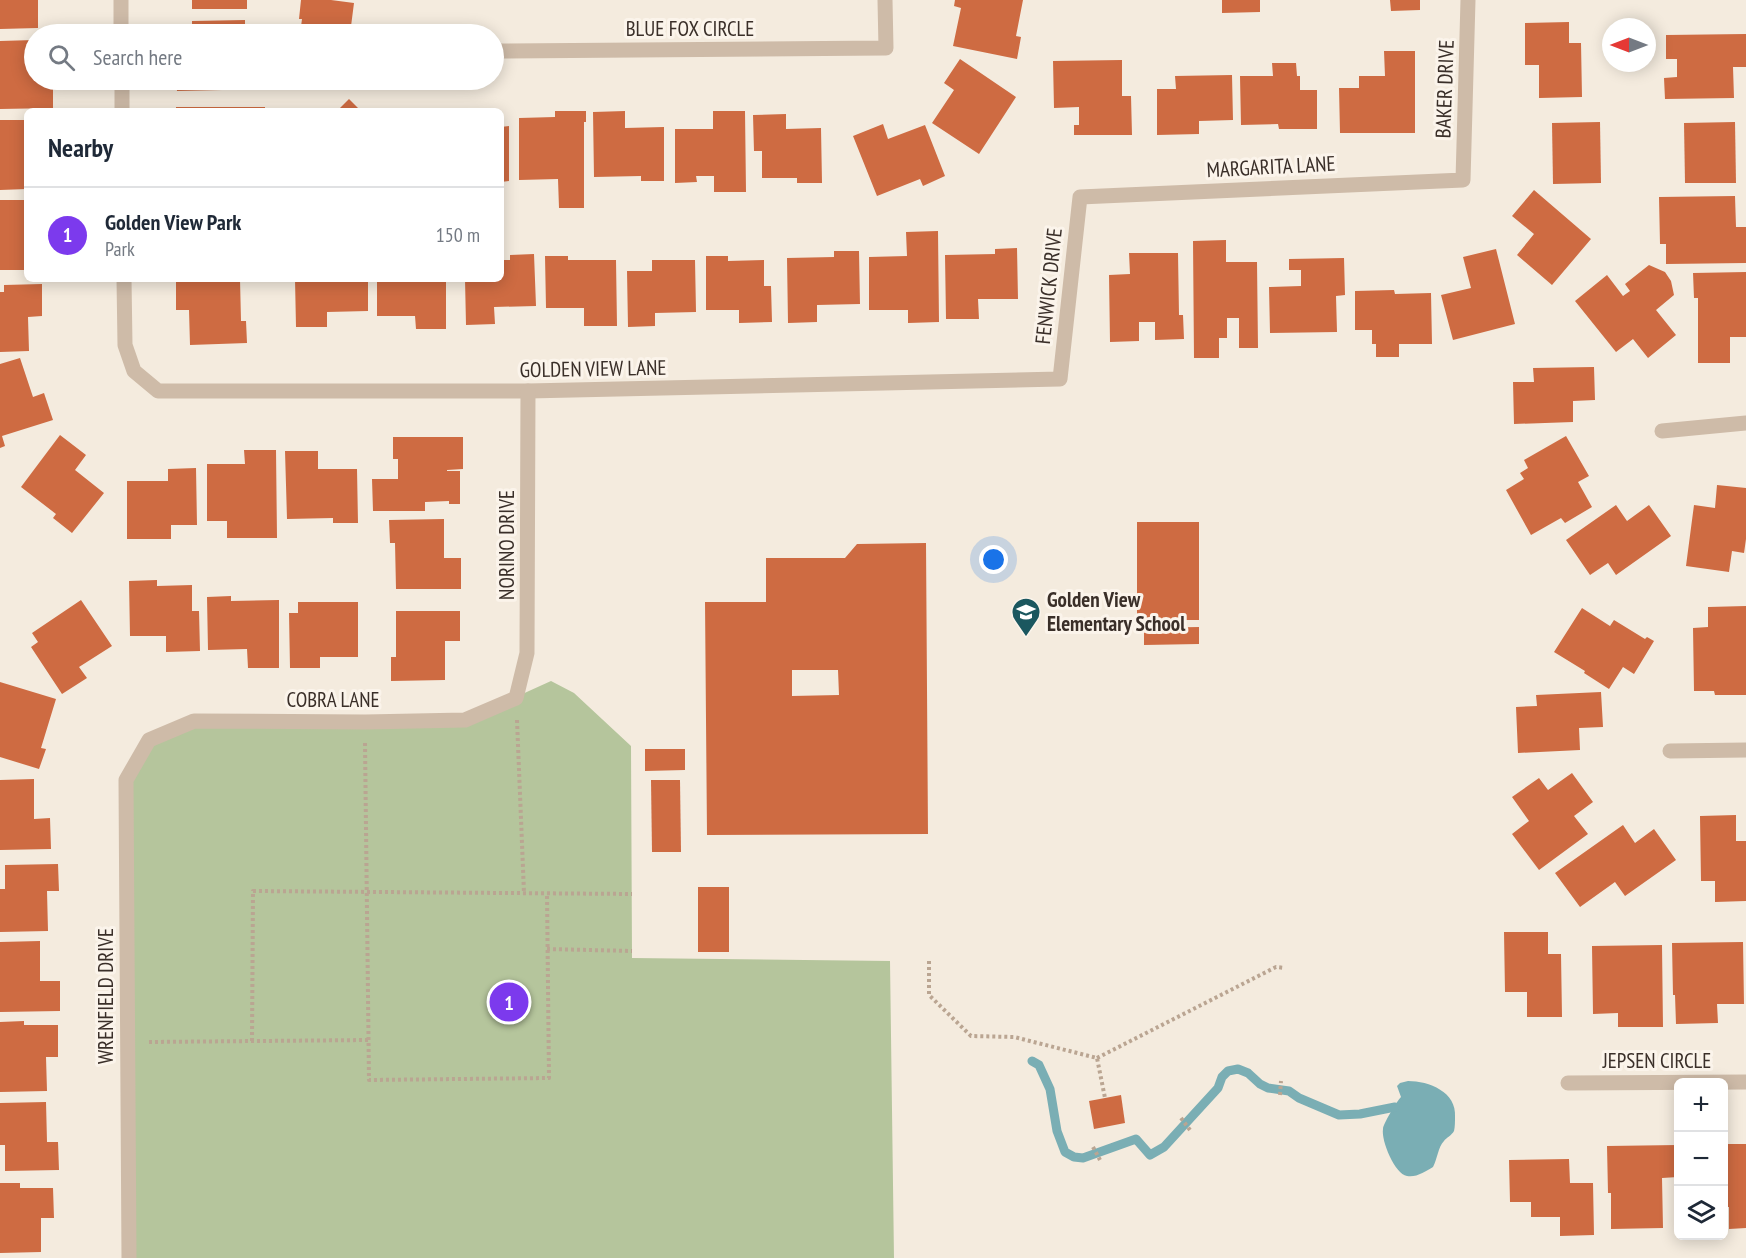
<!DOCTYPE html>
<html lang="en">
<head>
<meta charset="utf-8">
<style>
  body { margin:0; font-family:"PT Sans Narrow",sans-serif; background:#f6f6f7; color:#1f2937 }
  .controls { position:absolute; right:18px; bottom:18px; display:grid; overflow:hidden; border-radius:9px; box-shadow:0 3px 15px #0003 }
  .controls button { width:54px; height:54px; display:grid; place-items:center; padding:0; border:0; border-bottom:2px solid #e0e1e3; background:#fff; color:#1f2937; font:30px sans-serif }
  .compass { position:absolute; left:1602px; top:18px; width:54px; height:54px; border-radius:50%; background:#fff; box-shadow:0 3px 15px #0003; rotate:270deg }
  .you { position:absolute; left:994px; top:560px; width:21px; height:21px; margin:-15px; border:4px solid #fff; border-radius:50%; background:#1a73e8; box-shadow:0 0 0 9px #1a73e833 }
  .badge { display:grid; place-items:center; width:39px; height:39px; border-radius:50%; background:#7c3aed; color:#fff; font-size:20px; font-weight:700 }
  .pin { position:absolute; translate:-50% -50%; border:3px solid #fff; box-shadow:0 2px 6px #0006 }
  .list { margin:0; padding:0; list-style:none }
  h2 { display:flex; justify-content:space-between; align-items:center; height:78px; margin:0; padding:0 24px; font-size:26px }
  h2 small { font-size:20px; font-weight:400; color:#747a83 }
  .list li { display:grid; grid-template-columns:39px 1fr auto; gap:18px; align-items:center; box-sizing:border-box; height:96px; padding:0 24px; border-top:2px solid #e0e1e3 }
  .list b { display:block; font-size:22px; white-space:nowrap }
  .list p { margin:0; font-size:20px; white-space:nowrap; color:#747a83 }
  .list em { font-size:20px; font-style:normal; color:#747a83 }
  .icon { flex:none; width:33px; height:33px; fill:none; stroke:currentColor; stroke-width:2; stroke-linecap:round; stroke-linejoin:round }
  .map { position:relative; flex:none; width:1746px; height:1258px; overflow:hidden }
  .search { position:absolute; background:#fff; box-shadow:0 3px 15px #0003; left:24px; top:24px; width:480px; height:66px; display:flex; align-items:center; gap:15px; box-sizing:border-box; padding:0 21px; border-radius:33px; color:#747a83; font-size:22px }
  .panel { position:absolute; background:#fff; box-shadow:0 3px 15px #0003; left:24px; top:108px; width:480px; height:174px; border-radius:9px }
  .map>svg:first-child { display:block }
</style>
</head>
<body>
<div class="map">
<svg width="1746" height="1258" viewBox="0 0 1746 1258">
  <rect width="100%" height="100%" fill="#f4ebde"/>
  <!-- green -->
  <path fill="#b5c59c" d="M 551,681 L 574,693 L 631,746 L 632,958 L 890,961 L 894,1258 L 126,1258 L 126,780 L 149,740 L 194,721 L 465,720 Z"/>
  <!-- water -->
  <path fill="#7aaeb4" d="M 1408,1081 C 1429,1081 1457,1092 1455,1117 C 1455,1121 1455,1127 1454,1131 C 1452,1135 1446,1138 1444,1141 C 1438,1147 1437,1160 1433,1167 C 1426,1171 1416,1178 1407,1176 C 1395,1174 1381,1141 1383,1129 C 1383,1124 1397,1101 1401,1097 L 1397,1086 L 1400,1083 Z"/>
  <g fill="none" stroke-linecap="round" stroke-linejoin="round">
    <!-- stream -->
    <path stroke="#7aaeb4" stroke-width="9" d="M 1032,1061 L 1039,1065 L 1050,1089 L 1057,1131 L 1065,1152 L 1074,1157 L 1083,1158 L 1136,1139 L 1150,1155 L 1164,1147 L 1218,1088 L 1222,1077 L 1228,1071 L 1238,1069 L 1248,1073 L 1260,1084 L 1268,1088 L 1289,1091 L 1299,1098 L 1339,1115 L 1360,1114 L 1395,1107"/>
  </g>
  <!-- building -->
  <g fill="#ce6b42" fill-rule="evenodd">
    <path d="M 0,0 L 38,0 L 38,28 L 0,29 Z"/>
    <rect x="192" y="0" width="55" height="9"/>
    <path d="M 301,0 L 331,0 L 354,3 L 350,34 L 300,34 L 302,19 L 299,19 Z"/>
    <path d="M 955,0 L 1023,0 L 1016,36 L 1021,37 L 1017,59 L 953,46 L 961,8 L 954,6 Z"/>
    <path d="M 1222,0 L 1260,0 L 1260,12 L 1222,13 Z"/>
    <path d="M 1390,0 L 1420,0 L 1420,10 L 1391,11 Z"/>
    <path d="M 245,20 L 245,34 L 192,34 L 192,21 Z"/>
    <path d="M 1569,22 L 1569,43 L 1581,43 L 1582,97 L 1539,98 L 1539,65 L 1525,65 L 1525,23 Z"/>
    <path d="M 1746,34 L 1746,67 L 1733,67 L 1734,98 L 1665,99 L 1664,78 L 1677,77 L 1677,59 L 1666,59 L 1666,35 Z"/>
    <path d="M 34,40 L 34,80 L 53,80 L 53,108 L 0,109 L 0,41 Z"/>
    <path d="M 1384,51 L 1415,51 L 1415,133 L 1340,133 L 1339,88 L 1359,88 L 1359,76 L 1385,76 Z"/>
    <path d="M 960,59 L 1016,97 L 979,154 L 932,123 L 954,90 L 944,83 Z"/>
    <path d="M 1122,60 L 1122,96 L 1131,96 L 1132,135 L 1074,135 L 1074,125 L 1079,125 L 1079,107 L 1054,108 L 1053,61 Z"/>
    <path d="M 1272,63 L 1296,63 L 1297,76 L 1300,76 L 1300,90 L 1317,90 L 1317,129 L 1279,129 L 1278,124 L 1241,125 L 1240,76 L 1273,76 Z"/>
    <path d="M 1232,75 L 1233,120 L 1199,121 L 1199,134 L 1157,135 L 1157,89 L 1176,89 L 1175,76 Z"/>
    <path d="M 176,80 L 266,80 L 266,89 L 177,91 Z"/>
    <path d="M 349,99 L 361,111 L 337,111 Z"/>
    <rect x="176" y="107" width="89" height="4"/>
    <path d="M 555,111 L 586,111 L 586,122 L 584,122 L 584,208 L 559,208 L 558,179 L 519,180 L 519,118 L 555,117 Z"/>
    <path d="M 625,111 L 625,128 L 664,127 L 664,181 L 641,181 L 641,176 L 594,177 L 593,112 Z"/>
    <path d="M 713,111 L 745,111 L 746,192 L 714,192 L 714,176 L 696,176 L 697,182 L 675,183 L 675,129 L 713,129 Z"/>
    <path d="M 786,114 L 786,129 L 821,128 L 822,183 L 797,183 L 797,178 L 762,178 L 762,151 L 754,151 L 753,115 Z"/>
    <path d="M 0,120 L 27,120 L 27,189 L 0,190 Z"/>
    <path d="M 1600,122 L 1601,183 L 1553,184 L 1552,123 Z"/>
    <path d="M 1735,122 L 1736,183 L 1685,183 L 1684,123 Z"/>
    <path d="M 883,124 L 888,139 L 925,125 L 945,176 L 923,186 L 920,179 L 877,196 L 853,136 Z"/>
    <path d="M 509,126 L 509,181 L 501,182 L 501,127 Z"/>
    <path d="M 1534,190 L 1591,239 L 1552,285 L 1517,255 L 1534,234 L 1512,216 Z"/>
    <path d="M 1735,196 L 1736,227 L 1746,227 L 1746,263 L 1666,264 L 1666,244 L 1660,244 L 1659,197 Z"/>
    <rect x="0" y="200" width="27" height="70"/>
    <path d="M 938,231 L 939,322 L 908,323 L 908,310 L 869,310 L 869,257 L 907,256 L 906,232 Z"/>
    <path d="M 1226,240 L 1226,262 L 1257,262 L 1258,348 L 1239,348 L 1239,318 L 1227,318 L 1227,338 L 1219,338 L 1219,358 L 1194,358 L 1193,241 Z"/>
    <path d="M 1017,248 L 1018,299 L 978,299 L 979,319 L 946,319 L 945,255 L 995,254 L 995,249 Z"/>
    <path d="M 1496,249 L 1515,324 L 1453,340 L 1441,295 L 1471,288 L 1463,257 Z"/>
    <path d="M 834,251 L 859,251 L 860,304 L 817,305 L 817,322 L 788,323 L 787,258 L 834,257 Z"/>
    <path d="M 1129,253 L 1178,253 L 1179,315 L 1183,315 L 1184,339 L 1155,340 L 1155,322 L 1139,322 L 1139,341 L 1110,342 L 1109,275 L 1130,274 Z"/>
    <path d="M 534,254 L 536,306 L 494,307 L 495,324 L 466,325 L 465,279 L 501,279 L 501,260 L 510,260 L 510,255 Z"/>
    <path d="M 545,256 L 568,256 L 568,260 L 616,260 L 617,326 L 584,326 L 584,308 L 546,308 Z"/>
    <path d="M 706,256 L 728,256 L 728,261 L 764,260 L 764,286 L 771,286 L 772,322 L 739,323 L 739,310 L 706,310 Z"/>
    <path d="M 1344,258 L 1345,295 L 1336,296 L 1337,332 L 1270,333 L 1269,287 L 1301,286 L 1301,270 L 1289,270 L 1289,259 Z"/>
    <path d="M 652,260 L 695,260 L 696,312 L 655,313 L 655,326 L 628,327 L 627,271 L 652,271 Z"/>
    <path d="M 1649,265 L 1665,272 L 1671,281 L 1674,295 L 1656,310 L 1676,335 L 1648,358 L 1633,339 L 1616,352 L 1575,301 L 1607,275 L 1623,296 L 1630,291 L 1625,284 Z"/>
    <path d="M 1746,272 L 1746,337 L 1730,337 L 1730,363 L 1698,363 L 1698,298 L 1694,298 L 1693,273 Z"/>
    <path d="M 209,279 L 240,279 L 241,321 L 246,321 L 247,343 L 190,345 L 189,310 L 176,310 L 176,281 L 209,280 Z"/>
    <path d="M 295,279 L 368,279 L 368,311 L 327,312 L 327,327 L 296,327 Z"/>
    <path d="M 377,279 L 446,279 L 446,329 L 416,329 L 415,316 L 377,316 Z"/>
    <path d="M 42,284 L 42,316 L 28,317 L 29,351 L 0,352 L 0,292 L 4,292 L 4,285 Z"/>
    <path d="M 1394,290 L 1395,294 L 1431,293 L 1432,344 L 1399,344 L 1399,357 L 1376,357 L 1376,344 L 1372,344 L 1372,330 L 1355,330 L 1355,291 Z"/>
    <path d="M 20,358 L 33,397 L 44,393 L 53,420 L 2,436 L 5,446 L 0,448 L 0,364 Z"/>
    <path d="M 1594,367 L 1595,400 L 1573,401 L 1573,422 L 1514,424 L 1513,382 L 1534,382 L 1533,368 Z"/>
    <path d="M 60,435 L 86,455 L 75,470 L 104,493 L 72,533 L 53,518 L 56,514 L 21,487 Z"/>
    <path d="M 1566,436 L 1589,476 L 1578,482 L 1592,507 L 1565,523 L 1561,518 L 1531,535 L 1506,490 L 1524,479 L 1520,473 L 1528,468 L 1524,460 Z"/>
    <path d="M 393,437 L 463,437 L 463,469 L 447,470 L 447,471 L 460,471 L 460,504 L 449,504 L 449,501 L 425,502 L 425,511 L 373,511 L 372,479 L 398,479 L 398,459 L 393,459 Z"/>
    <path d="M 244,450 L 276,450 L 277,538 L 227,538 L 227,521 L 207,521 L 207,464 L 245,464 Z"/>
    <path d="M 285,451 L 318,451 L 318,469 L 357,469 L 358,523 L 333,523 L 333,518 L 287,519 Z"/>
    <path d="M 196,468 L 197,525 L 171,525 L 171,539 L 127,539 L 127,481 L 168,481 L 168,469 Z"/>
    <path d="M 1717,485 L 1746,488 L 1746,539 L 1744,553 L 1732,551 L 1729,572 L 1686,566 L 1694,505 L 1715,508 Z"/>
    <path d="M 1616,505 L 1627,521 L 1649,505 L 1671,536 L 1616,575 L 1608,563 L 1590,575 L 1566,540 Z"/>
    <path d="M 444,519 L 444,558 L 461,558 L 461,589 L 396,589 L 395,543 L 390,543 L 389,520 Z"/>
    <rect x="1137" y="522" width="62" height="98"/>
    <path d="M 926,543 L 928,834 L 707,835 L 705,602 L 766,602 L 766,558 L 845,558 L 857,544 ZM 792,670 L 838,670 L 839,695 L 792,696 Z"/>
    <path d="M 157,580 L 157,586 L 192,585 L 192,611 L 199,611 L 200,651 L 166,652 L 166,636 L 130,636 L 129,581 Z"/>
    <path d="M 231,596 L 231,601 L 279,600 L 279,668 L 248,668 L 247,649 L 208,650 L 207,597 Z"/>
    <path d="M 81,600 L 112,646 L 79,667 L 87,678 L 62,694 L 31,647 L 38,642 L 32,633 Z"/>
    <path d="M 298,602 L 358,602 L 358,657 L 320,657 L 320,668 L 290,668 L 289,613 L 298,613 Z"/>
    <path d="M 1746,606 L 1746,695 L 1715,695 L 1714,691 L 1694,691 L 1693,628 L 1708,627 L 1708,607 Z"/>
    <path d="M 1582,608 L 1610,626 L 1614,620 L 1645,639 L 1647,637 L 1654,641 L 1634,674 L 1623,667 L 1609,689 L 1584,673 L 1585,671 L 1554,652 Z"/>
    <path d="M 396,611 L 460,611 L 460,641 L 445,641 L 445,680 L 391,681 L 391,657 L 396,657 Z"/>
    <path d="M 1199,627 L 1199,644 L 1144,645 L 1144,628 Z"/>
    <path d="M 0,682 L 56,699 L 41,748 L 46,749 L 39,769 L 0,757 Z"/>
    <path d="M 1601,692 L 1603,727 L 1579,728 L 1580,750 L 1518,753 L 1516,707 L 1537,706 L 1536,695 Z"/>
    <path d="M 645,749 L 685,749 L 685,770 L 645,771 Z"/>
    <path d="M 1572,773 L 1593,802 L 1574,816 L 1588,834 L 1539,870 L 1512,834 L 1529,821 L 1512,797 L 1539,778 L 1548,790 Z"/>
    <path d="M 34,779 L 34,819 L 50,818 L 51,849 L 0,850 L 0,780 Z"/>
    <path d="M 651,780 L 680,780 L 681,852 L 652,852 Z"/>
    <path d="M 1736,815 L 1736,841 L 1746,841 L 1746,901 L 1715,902 L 1715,881 L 1701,881 L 1700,816 Z"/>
    <path d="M 1623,825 L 1635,843 L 1654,829 L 1676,860 L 1625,896 L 1615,882 L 1580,907 L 1555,873 Z"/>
    <path d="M 58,864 L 59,891 L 47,891 L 48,931 L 0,932 L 0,889 L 5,889 L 5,865 Z"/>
    <rect x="698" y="887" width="31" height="65"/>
    <path d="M 1504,932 L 1548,932 L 1548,954 L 1561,954 L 1562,1017 L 1527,1017 L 1527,992 L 1505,992 Z"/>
    <path d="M 40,941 L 40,981 L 60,981 L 60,1011 L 0,1012 L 0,942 Z"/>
    <path d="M 1743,942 L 1744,1004 L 1717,1004 L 1718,1023 L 1676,1024 L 1675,995 L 1673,995 L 1672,943 Z"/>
    <path d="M 1662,945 L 1663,1027 L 1618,1027 L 1618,1013 L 1593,1014 L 1592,946 Z"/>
    <path d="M 24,1021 L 24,1025 L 58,1025 L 58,1057 L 46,1057 L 47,1091 L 0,1092 L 0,1022 Z"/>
    <path d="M 1121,1095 L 1125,1123 L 1094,1129 L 1089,1101 Z"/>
    <path d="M 46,1102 L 47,1142 L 58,1142 L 59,1170 L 5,1171 L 5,1145 L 0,1145 L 0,1103 Z"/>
    <path d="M 1724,1144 L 1746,1144 L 1746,1228 L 1729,1229 L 1729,1207 L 1724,1207 Z"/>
    <path d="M 1678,1145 L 1678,1177 L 1662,1178 L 1663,1228 L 1611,1229 L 1611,1193 L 1608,1193 L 1607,1146 Z"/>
    <path d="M 1569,1159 L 1570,1183 L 1593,1183 L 1594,1235 L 1560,1236 L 1560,1217 L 1531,1217 L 1531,1202 L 1510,1202 L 1509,1160 Z"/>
    <path d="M 0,1183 L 20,1183 L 20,1188 L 53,1188 L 54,1218 L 41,1218 L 41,1252 L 0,1253 Z"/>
  </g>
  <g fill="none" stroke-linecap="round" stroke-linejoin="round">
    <!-- path -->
    <g stroke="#baa592" stroke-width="4" stroke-dasharray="3 3" stroke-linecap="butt">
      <path d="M 517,720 L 524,893"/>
      <path d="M 365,743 L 369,1080 L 549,1078 L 547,893"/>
      <path d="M 547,949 L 632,951"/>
      <path d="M 929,961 L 929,995 L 971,1036 L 1014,1037 L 1097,1058 L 1105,1098"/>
      <path d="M 252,1041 L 253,891 L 632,894"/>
      <path d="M 149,1042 L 368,1040"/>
      <path d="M 1097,1058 L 1276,967 L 1285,968"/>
      <path d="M 1280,1095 L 1281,1081"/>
      <path d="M 1181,1118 L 1190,1130"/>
      <path d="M 1093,1147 L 1100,1160"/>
    </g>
    <!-- minor -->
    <g stroke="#cebba8" stroke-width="15">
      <path d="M 121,0 L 121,34"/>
      <path d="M 494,51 L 886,48 L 885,0"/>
      <path d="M 122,80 L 122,111"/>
      <path d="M 124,279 L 125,345 L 134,371 L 158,391 L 528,391 L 1060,379 L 1080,197 L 1463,180 L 1468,0"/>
      <path d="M 1662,431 L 1746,423"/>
      <path d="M 1670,751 L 1746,750"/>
      <path d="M 1568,1083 L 1746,1082"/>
      <path d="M 129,1258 L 126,780 L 149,740 L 194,721 L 365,722 L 465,720 L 516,698 L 527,653 L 528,391"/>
    </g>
  </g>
  <!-- icons -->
  <defs>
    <g id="school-pin" transform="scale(1.5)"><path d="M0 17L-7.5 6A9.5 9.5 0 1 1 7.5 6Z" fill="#1b575f" stroke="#fbf4eb"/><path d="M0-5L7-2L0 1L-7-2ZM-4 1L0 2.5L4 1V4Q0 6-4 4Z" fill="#fff"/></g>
  </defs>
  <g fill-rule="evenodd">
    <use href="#school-pin" x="1026" y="612"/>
  </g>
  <g text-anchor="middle" stroke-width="6" stroke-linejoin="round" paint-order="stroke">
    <!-- street labels -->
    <g font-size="21" fill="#3a2f29" stroke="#fbf4eb">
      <text x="690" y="36">BLUE FOX CIRCLE</text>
      <text transform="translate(1445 89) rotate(-88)" y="7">BAKER DRIVE</text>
      <text transform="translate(1271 167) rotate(-3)" y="7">MARGARITA LANE</text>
      <text transform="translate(1049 286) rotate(-84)" y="7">FENWICK DRIVE</text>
      <text transform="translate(593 369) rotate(-1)" y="7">GOLDEN VIEW LANE</text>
      <text transform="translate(507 545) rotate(-90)" y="7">NORINO DRIVE</text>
      <text x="333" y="707">COBRA LANE</text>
      <text transform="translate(106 996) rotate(-90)" y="7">WRENFIELD DRIVE</text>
      <text x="1657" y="1068">JEPSEN CIRCLE</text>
    </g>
    <!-- poi labels -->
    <g font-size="21" font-weight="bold" fill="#3a2f29" stroke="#fbf4eb" text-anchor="start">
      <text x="1047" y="607">Golden View<tspan x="1047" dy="24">Elementary School</tspan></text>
    </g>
  </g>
</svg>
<div class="controls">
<button>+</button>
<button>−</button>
<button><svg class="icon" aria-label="layers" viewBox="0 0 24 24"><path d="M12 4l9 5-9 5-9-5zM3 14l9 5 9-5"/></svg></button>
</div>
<svg class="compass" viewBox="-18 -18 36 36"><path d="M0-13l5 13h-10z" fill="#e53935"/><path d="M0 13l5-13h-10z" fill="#747a83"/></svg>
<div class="you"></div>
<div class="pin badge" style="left:509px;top:1002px">1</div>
<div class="search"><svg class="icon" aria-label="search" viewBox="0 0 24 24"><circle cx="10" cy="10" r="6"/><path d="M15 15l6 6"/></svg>Search here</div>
<section class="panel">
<h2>Nearby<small></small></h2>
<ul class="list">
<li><span class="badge">1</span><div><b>Golden View Park</b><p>Park</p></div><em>150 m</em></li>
</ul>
</section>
</div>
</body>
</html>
